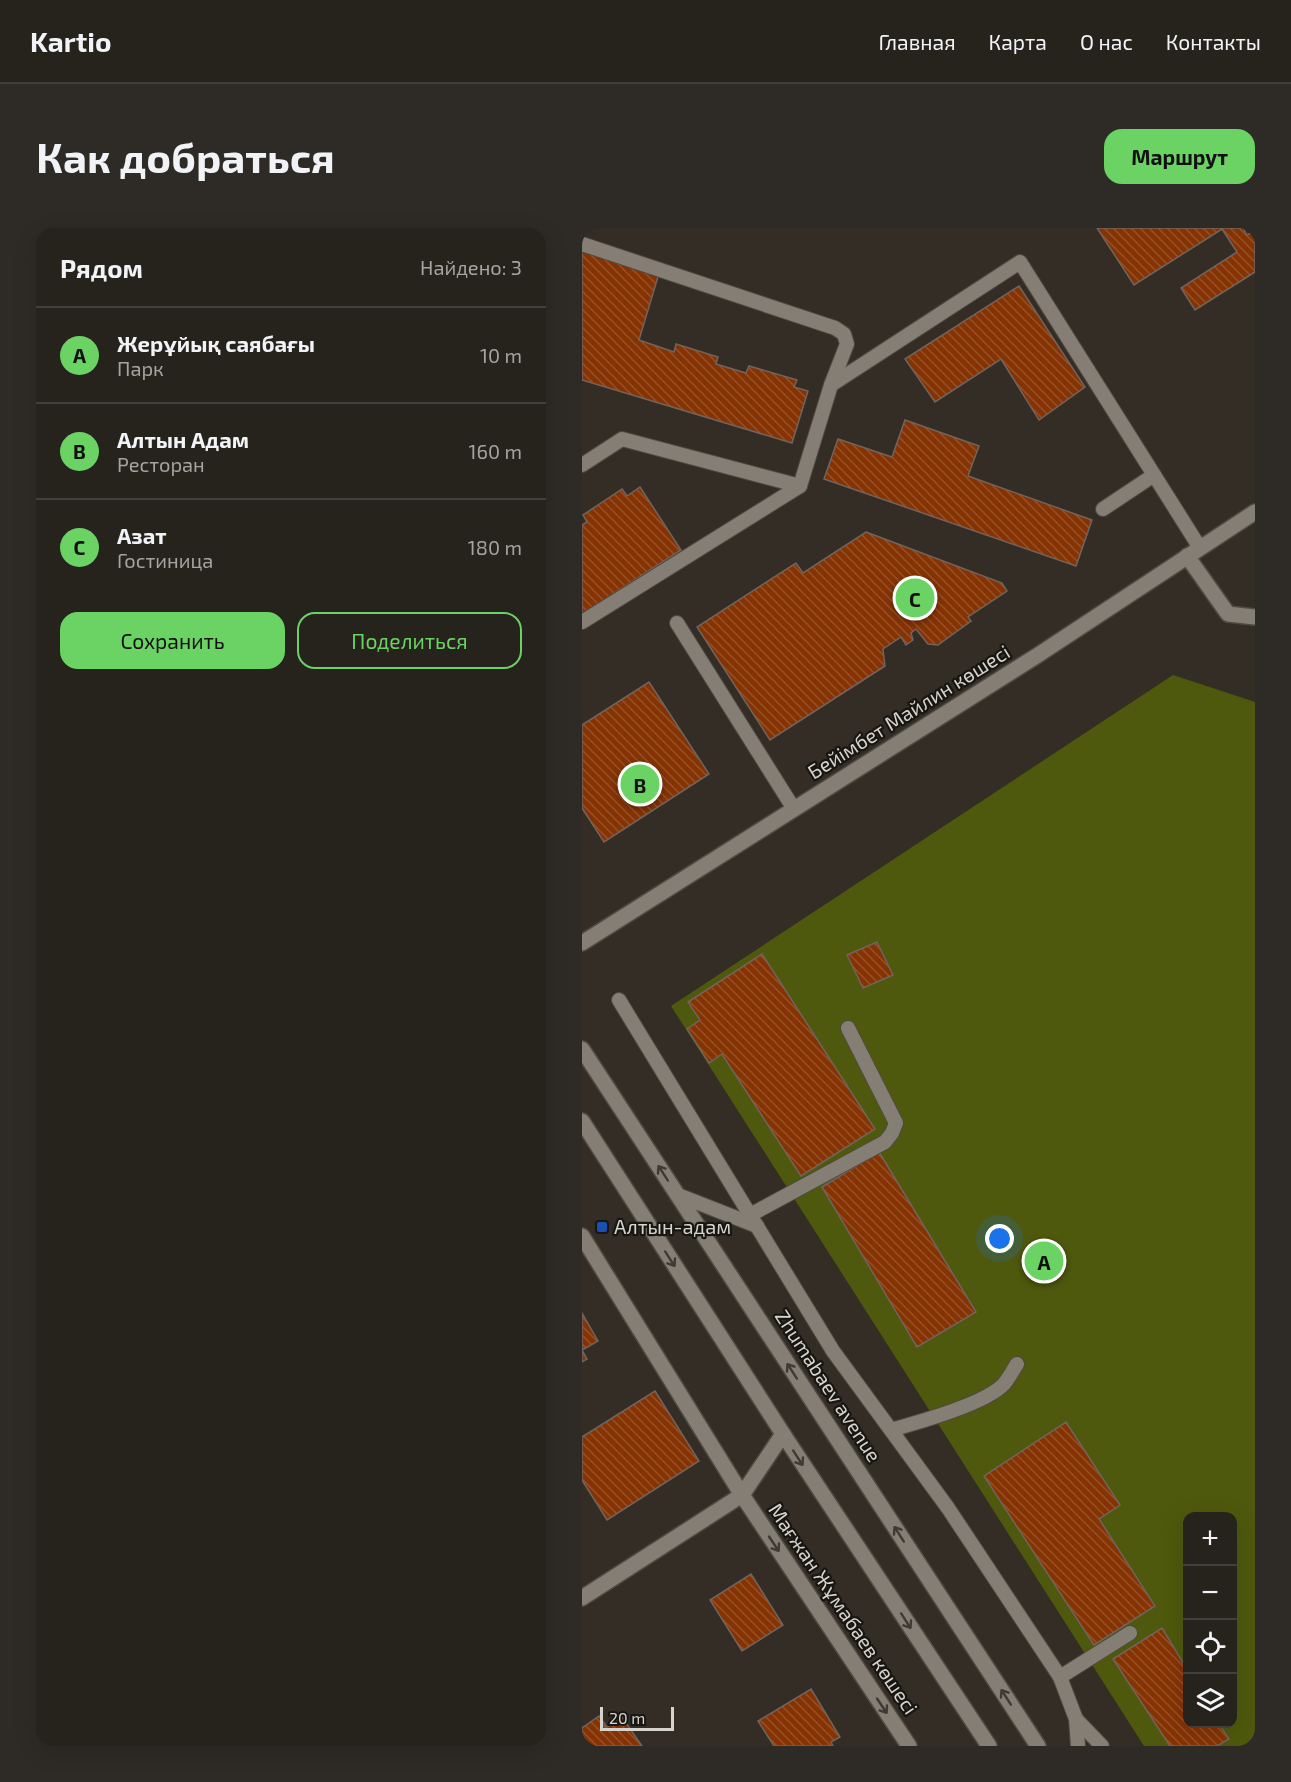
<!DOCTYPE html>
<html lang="ru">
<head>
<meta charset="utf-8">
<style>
  body { margin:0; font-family:"Exo 2",sans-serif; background:#2e2a25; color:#f1f3f6 }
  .controls { position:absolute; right:18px; bottom:18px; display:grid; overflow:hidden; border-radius:12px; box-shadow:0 6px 24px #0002 }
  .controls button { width:54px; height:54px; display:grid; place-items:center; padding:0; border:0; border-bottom:2px solid #423f3b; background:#26221c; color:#f1f3f6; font:30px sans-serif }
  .scale { position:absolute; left:18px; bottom:15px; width:74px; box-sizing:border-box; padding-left:6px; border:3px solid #d7d3cd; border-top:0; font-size:16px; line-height:21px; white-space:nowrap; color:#d7d3cd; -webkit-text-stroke:4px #181612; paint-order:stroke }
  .you { position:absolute; left:418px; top:1011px; width:21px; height:21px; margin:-15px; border:4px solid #fff; border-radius:50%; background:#1a73e8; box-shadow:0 0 0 9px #1a73e833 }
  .badge { display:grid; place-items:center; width:39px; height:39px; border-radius:50%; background:#6ad364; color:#111; font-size:20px; font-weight:700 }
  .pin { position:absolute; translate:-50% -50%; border:3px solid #fff; box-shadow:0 2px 6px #0006 }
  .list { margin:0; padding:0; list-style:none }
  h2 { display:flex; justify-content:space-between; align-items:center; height:78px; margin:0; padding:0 24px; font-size:26px }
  h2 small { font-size:20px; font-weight:400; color:#a4a4a3 }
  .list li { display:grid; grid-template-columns:39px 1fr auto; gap:18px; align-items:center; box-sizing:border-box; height:96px; padding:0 24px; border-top:2px solid #423f3b }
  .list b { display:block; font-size:22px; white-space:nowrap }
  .list p { margin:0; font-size:20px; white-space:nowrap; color:#a4a4a3 }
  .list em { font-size:20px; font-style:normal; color:#a4a4a3 }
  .actions { display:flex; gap:12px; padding:18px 24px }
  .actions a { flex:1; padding:14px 0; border:2px solid #6ad364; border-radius:18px; text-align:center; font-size:21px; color:#6ad364 }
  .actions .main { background:#6ad364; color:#111 }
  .icon { flex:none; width:33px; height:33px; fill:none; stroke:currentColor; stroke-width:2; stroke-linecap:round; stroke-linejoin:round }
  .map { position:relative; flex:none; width:673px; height:1518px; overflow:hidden; border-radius:18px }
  header { display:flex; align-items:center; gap:36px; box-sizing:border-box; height:84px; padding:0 30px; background:#26221c; border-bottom:2px solid #423f3b }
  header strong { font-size:28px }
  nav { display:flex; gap:33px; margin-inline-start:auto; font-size:21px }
  .intro { display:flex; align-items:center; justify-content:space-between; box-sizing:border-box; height:144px; padding:0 36px }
  h1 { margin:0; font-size:42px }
  .button { padding:15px 27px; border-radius:18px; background:#6ad364; color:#111; font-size:21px; font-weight:700 }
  main { display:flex; gap:36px; padding:0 36px }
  aside { flex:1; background:#26221c; border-radius:18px; box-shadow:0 6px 24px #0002 }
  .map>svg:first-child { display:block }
</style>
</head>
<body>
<header>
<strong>Kartio</strong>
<nav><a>Главная</a><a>Карта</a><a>О нас</a><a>Контакты</a></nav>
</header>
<div class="intro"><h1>Как добраться</h1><a class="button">Маршрут</a></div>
<main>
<aside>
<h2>Рядом<small>Найдено: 3</small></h2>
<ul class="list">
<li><span class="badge">A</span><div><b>Жерұйық саябағы</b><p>Парк</p></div><em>10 m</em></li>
<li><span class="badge">B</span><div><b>Алтын Адам</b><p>Ресторан</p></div><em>160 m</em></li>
<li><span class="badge">C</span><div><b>Азат</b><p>Гостиница</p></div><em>180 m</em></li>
</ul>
<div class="actions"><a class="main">Сохранить</a><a>Поделиться</a></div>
</aside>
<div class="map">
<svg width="673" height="1518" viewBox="0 0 673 1518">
  <defs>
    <pattern id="building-back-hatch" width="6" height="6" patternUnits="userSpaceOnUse" patternTransform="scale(1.5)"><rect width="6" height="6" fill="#863304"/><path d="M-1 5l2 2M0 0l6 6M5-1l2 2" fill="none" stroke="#965027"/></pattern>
  </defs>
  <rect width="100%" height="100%" fill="#332d25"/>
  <!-- park -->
  <path fill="#4e590d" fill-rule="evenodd" d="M 591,447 L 673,474 L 673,1518 L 562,1518 L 89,778 ZM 606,1288 L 650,1288 L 650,1496 L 606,1496 Z"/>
  <!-- building -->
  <g fill="url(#building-back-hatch)" stroke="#706460" stroke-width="1.5">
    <path d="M 515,0 L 661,0 L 665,7 L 673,3 L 673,44 L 613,82 L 599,60 L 655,24 L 640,1 L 552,57 Z"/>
    <path d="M 0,17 L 78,42 L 57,112 L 92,124 L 94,116 L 136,129 L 134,136 L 164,145 L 167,138 L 215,152 L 212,159 L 226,163 L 210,215 L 0,152 Z"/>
    <path d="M 437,58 L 503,159 L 457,192 L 419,131 L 353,174 L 323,131 Z"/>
    <path d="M 323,192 L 397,218 L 386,248 L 510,292 L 494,338 L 242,251 L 256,211 L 310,229 Z"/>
    <path d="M 58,259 L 99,322 L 0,386 L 0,297 L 5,294 L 1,287 L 40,261 L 45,268 Z"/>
    <path d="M 284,304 L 420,355 L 425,363 L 386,389 L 389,393 L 356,417 L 346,416 L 334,401 L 329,405 L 331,412 L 324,417 L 319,409 L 301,421 L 303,438 L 188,512 L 115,399 L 214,335 L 221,345 Z"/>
    <path d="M 67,454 L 127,546 L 22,614 L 0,580 L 0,497 Z"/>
    <path d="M 295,714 L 311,747 L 281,760 L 265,727 Z"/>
    <path d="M 180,726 L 293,901 L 219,948 L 140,826 L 127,835 L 105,801 L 118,792 L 106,774 Z"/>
    <path d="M 297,924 L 394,1084 L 335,1119 L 240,959 Z"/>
    <path d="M 0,1085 L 16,1113 L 0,1122 L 5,1131 L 0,1134 Z"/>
    <path d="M 73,1163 L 117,1233 L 25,1292 L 0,1252 L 0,1209 Z"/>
    <path d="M 484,1194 L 538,1277 L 517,1291 L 573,1378 L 512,1417 L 402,1248 Z"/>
    <path d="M 169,1346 L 201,1397 L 160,1423 L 128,1372 Z"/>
    <path d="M 580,1400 L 606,1443 L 606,1496 L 637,1496 L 647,1511 L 635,1518 L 588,1518 L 531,1431 Z"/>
    <path d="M 229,1461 L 258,1509 L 249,1514 L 251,1518 L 192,1518 L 176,1493 Z"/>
    <path d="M 17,1488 L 25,1499 L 40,1489 L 60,1518 L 0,1518 L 4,1513 L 0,1506 L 0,1500 Z"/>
  </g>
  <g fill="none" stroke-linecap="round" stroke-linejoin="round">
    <!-- service casing -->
    <g stroke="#504a43" stroke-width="16">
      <g id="service">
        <path d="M 0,16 L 253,100 L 262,106 L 265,116 L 249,157 L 218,258"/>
        <path d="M 249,157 L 438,34 L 618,320"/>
        <path d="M 0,237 L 40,211 L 218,258 L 0,394"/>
        <path d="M 521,281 L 572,247"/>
        <path d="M 95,395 L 212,581"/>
        <path d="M 37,772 L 251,1123 L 366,1280 L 478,1449 L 548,1405"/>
        <path d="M 96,967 L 175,998"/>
        <path d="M 168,987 L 303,914 L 310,905 L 314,895 L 266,800"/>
        <path d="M 309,1202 C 337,1194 403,1176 422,1156 C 427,1150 431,1142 435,1136"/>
        <path d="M 478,1449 L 494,1491 L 496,1518"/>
        <path d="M 494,1491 L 520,1518"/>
      </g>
    </g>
    <!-- minor casing -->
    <g stroke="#504a43" stroke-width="18">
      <g id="minor">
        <path d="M 605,328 L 646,386 L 673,389"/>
        <path d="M 0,1008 L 160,1267 L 327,1518"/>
        <path d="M 0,1370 L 160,1267 L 201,1206"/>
      </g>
    </g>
    <!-- tertiary casing -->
    <g stroke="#504a43" stroke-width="18">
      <path id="tertiary" d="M 0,715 L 456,427 L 673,284"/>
    </g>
    <!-- secondary casing -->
    <g stroke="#504a43" stroke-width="18">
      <g id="secondary">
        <path d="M 0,821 L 456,1518"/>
        <path d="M 0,893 L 201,1206 L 407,1518"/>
      </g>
    </g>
    <!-- service -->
    <use href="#service" stroke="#857e74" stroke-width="14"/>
    <!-- minor -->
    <use href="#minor" stroke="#857e74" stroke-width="15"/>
    <!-- tertiary -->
    <use href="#tertiary" stroke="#857e74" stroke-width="15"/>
    <!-- secondary -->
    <use href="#secondary" stroke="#857e74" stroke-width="15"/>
  </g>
  <!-- one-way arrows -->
  <defs><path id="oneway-shaft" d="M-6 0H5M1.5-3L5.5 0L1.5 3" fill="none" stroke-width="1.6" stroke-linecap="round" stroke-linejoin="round" transform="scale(1.5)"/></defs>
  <g stroke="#3e3a34">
    <use href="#oneway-shaft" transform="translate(81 945) rotate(-123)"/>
    <use href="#oneway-shaft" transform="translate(88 1031) rotate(57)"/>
    <use href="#oneway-shaft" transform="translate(210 1143) rotate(-123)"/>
    <use href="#oneway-shaft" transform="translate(216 1230) rotate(57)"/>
    <use href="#oneway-shaft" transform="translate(317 1306) rotate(-123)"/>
    <use href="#oneway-shaft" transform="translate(192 1316) rotate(56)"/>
    <use href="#oneway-shaft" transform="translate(324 1393) rotate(57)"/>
    <use href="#oneway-shaft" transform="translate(424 1469) rotate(-123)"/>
    <use href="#oneway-shaft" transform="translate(300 1478) rotate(56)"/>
  </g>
  <!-- markers -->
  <rect fill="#1a4fb4" stroke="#181612" stroke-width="2" x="14" y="993" width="12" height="12" rx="3"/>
  <g text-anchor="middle" stroke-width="4.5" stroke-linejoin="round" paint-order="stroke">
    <!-- street labels -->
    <g font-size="20" fill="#d7d3cd" stroke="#181612">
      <text transform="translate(327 484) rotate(-32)" y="7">Бейімбет Майлин көшесі</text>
      <text transform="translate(246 1158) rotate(57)" y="7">Zhumabaev avenue</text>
      <text transform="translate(261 1381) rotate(56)" y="7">Мағжан Жұмабаев көшесі</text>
    </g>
    <!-- poi labels -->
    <g font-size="20" fill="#d7d3cd" stroke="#181612" text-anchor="start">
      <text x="32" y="1006">Алтын-адам</text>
    </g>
  </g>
</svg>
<div class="controls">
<button>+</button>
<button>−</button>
<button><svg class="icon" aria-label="locate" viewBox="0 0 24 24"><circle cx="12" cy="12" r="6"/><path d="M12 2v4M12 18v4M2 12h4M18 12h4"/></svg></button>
<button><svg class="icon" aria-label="layers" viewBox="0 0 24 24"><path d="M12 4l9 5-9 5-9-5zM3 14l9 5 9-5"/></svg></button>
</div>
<div class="scale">20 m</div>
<div class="you"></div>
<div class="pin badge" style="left:462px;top:1033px">A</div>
<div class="pin badge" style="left:58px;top:556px">B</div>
<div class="pin badge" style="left:333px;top:370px">C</div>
</div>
</main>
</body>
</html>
